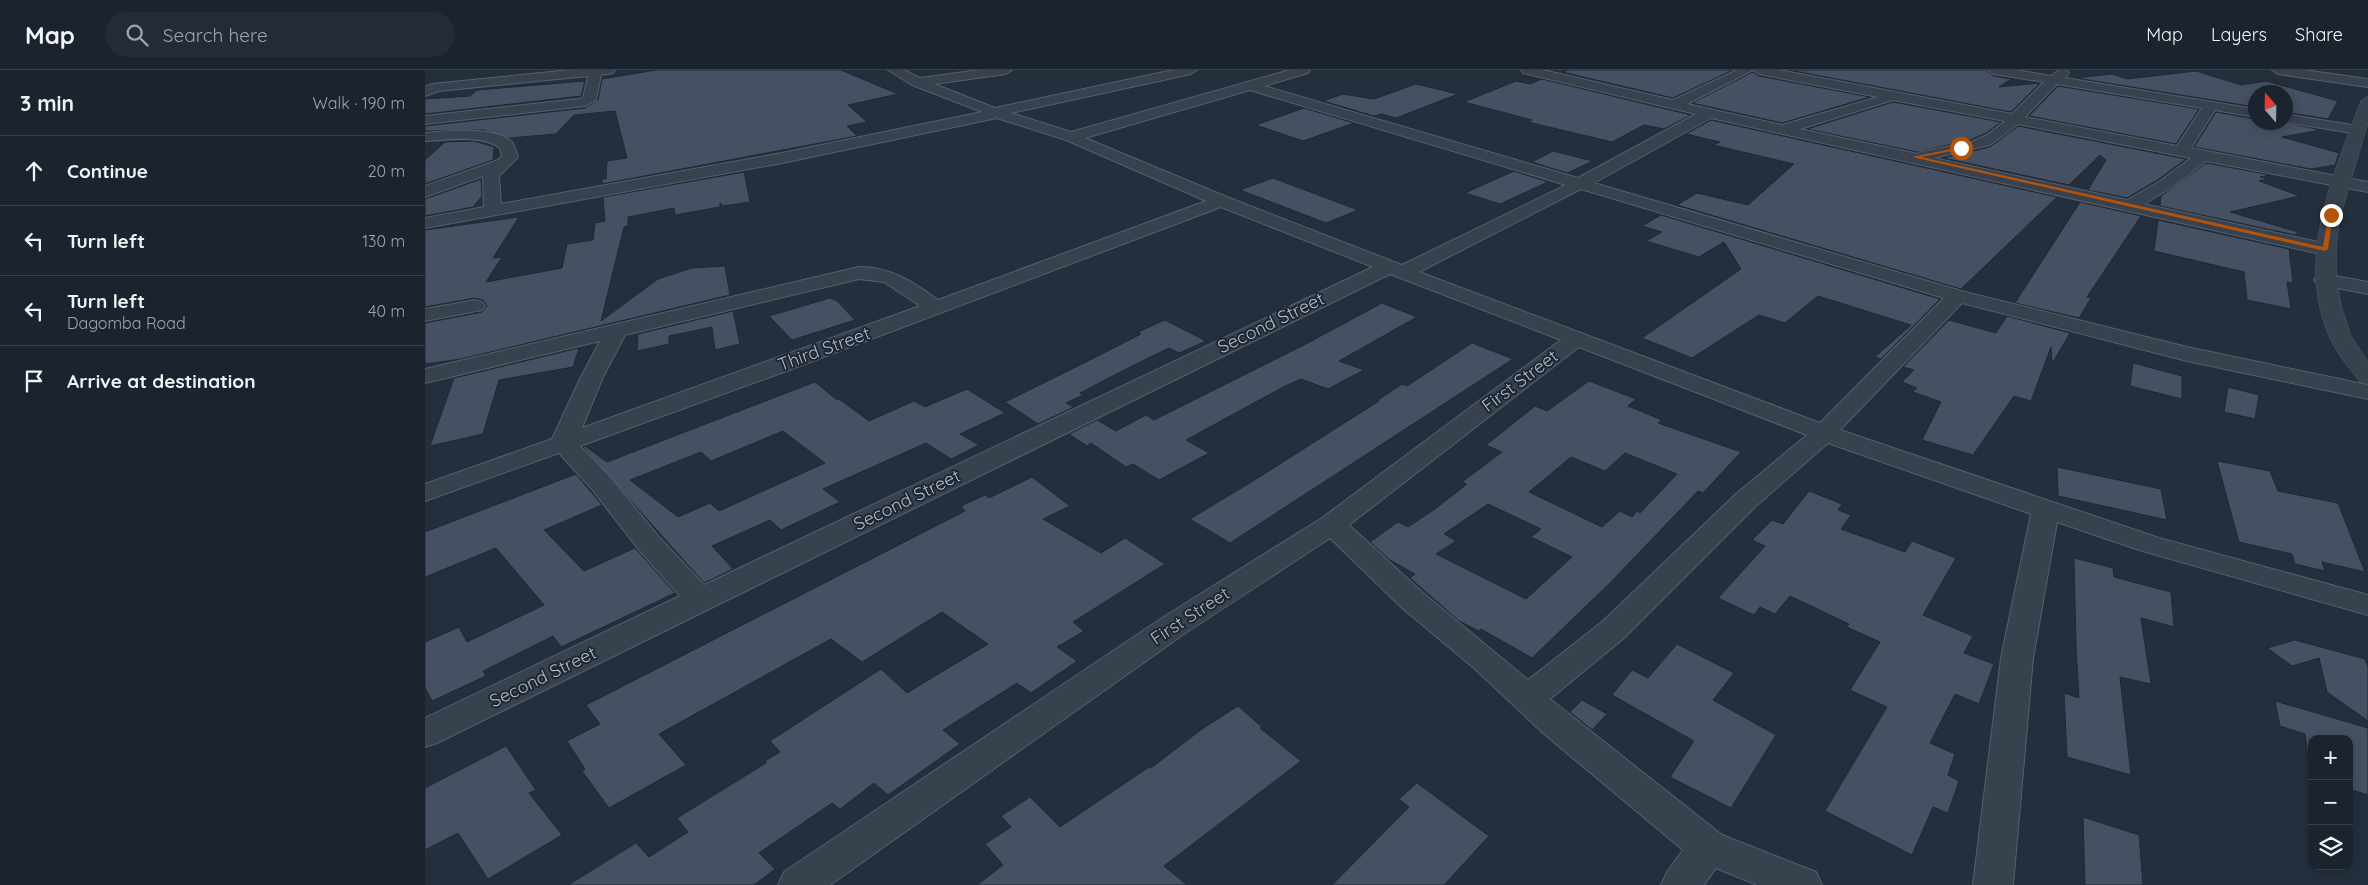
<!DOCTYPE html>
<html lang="en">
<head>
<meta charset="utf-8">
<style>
  body { margin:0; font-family:Quicksand,sans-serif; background:#242b36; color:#f1f3f6 }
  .controls { position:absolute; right:15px; bottom:15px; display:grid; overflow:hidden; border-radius:10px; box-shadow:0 2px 12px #0003 }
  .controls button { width:45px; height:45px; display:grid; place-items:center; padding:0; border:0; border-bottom:1px solid #39404a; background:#1b232e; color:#f1f3f6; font:25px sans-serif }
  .compass { position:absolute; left:1823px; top:15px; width:45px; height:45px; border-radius:50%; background:#1b232e; box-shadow:0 2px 12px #0003; rotate:340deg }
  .stop { position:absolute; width:15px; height:15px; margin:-11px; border:4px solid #b45309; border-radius:50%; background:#fff }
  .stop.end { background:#b45309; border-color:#fff; box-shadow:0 1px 5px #0008 }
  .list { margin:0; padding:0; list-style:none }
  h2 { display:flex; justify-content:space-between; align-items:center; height:65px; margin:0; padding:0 20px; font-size:21px }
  h2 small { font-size:16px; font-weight:400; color:#a0a4aa }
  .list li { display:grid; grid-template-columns:32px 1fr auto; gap:15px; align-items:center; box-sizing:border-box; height:70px; padding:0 20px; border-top:1px solid #39404a }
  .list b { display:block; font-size:19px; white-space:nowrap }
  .list p { margin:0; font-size:16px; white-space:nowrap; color:#a0a4aa }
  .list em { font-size:16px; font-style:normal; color:#a0a4aa }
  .icon { flex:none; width:28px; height:28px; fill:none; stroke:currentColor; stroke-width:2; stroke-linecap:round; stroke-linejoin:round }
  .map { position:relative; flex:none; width:1943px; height:815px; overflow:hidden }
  header { display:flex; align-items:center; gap:30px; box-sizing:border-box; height:70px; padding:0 25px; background:#1b232e; border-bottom:1px solid #39404a }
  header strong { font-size:24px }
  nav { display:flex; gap:28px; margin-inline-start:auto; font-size:18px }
  .search { width:350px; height:45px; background:#242b36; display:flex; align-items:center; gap:12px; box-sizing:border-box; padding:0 18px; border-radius:28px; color:#a0a4aa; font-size:19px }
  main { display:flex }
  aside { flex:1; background:#1b232e }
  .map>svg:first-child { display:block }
</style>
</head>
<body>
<header>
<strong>Map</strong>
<div class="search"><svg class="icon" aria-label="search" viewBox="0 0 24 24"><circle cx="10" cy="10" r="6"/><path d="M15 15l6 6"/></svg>Search here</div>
<nav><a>Map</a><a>Layers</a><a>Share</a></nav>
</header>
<main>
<aside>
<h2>3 min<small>Walk · 190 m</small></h2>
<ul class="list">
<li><svg class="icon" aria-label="ahead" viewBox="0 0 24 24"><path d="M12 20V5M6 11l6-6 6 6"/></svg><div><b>Continue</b></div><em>20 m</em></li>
<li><svg class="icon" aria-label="left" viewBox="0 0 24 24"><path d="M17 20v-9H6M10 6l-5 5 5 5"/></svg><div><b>Turn left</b></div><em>130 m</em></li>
<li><svg class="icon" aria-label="left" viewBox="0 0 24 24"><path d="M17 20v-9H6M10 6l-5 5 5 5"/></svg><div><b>Turn left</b><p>Dagomba Road</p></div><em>40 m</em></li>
<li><svg class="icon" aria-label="arrive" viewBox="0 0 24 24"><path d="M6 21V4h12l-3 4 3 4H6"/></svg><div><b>Arrive at destination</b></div></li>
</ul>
</aside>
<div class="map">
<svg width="1943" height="815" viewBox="0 0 1943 815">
  <rect width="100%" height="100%" fill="#242f3e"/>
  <!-- building -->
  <g fill="#455162" stroke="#1f2835" fill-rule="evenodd">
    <path d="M 231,0 L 416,0 L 473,24 L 423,35 L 442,52 L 422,56 L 432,66 L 177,114 L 177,109 L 181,109 L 182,91 L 202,88 L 190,41 L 149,45 L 131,64 L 84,68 L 58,60 L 0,61 L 0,56 L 160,38 L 173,30 L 177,9 Z"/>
    <path d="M 1144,0 L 1308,0 L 1248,28 L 1137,2 Z"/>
    <path d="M 1364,0 L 1561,0 L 1569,6 L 1586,9 L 1574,17 L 1615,13 L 1586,42 Z"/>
    <path d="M 1771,1 L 1816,15 L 1841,11 L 1913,31 L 1903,49 L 1860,42 L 1860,22 L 1830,22 L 1830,37 L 1651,8 L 1687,4 L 1702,9 Z"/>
    <path d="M 1328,2 L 1334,6 L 1445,27 L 1357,53 L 1267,33 Z"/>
    <path d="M 1117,9 L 1266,45 L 1239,59 L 1219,55 L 1187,72 L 1103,52 L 1107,50 L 1039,32 L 1091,11 L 1105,14 Z"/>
    <path d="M 160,11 L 156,26 L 0,44 L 0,29 L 45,26 L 52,20 Z"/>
    <path d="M 991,14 L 1033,24 L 971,48 L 956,44 L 949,46 L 898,31 L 918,24 L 949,29 Z"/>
    <path d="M 1633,16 L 1774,39 L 1751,74 L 1604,46 Z"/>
    <path d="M 1468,32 L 1576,52 L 1561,63 L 1545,70 L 1492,82 L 1382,59 Z"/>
    <path d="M 879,38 L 929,53 L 878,71 L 831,55 Z"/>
    <path d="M 1791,42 L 1830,49 L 1830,52 L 1858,52 L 1896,60 L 1857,67 L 1914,83 L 1910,95 L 1886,99 L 1769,77 Z"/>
    <path d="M 1286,50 L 1632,127 L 1536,219 L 1252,135 L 1272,123 L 1323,135 L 1369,94 L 1288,75 L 1295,72 L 1261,64 Z"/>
    <path d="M 1593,56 L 1761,89 L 1734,109 L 1702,128 L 1663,120 L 1681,90 L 1675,85 L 1644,115 L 1518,88 L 1565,77 Z"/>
    <path d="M 49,71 L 69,77 L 68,90 L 0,114 L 0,90 L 20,72 Z"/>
    <path d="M 1128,81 L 1168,91 L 1142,103 L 1107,92 Z"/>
    <path d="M 1781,93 L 1846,105 L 1835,107 L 1843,109 L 1834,111 L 1875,126 L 1805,142 L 1873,162 L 1870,165 L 1735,136 L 1736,126 Z"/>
    <path d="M 1089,101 L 1123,112 L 1075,134 L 1040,123 Z"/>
    <path d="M 319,102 L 325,132 L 298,136 L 295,133 L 295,137 L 250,145 L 249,138 L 203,147 L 203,156 L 199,157 L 176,251 L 233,209 L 267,198 L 300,196 L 305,225 L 36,289 L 0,294 L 0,253 L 57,242 L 62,236 L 58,230 L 50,228 L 0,237 L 0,160 L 94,147 L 68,188 L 77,187 L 61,212 L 137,198 L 142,174 L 168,170 L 170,153 L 180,151 L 178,127 Z"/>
    <path d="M 848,108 L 933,140 L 901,153 L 815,120 Z"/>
    <path d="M 56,109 L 57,126 L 48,137 L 0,146 L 0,129 Z"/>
    <path d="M 1655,132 L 1716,146 L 1662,227 L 1666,228 L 1654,248 L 1590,233 Z"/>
    <path d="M 1236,145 L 1515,229 L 1456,289 L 1450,287 L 1486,255 L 1393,226 L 1360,253 L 1334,245 L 1267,288 L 1217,268 L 1316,199 L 1299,172 L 1274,187 L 1221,171 L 1237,162 L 1217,156 Z"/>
    <path d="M 1733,150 L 1864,179 L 1868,213 L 1862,212 L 1866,239 L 1822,230 L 1819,202 L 1729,181 Z"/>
    <path d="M 405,228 L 412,231 L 430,250 L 367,270 L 344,246 Z"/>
    <path d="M 957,233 L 992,247 L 914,291 L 939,300 L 903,319 L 876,309 L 860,316 L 761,370 L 784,383 L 734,410 L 708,394 L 701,397 L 666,373 L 662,376 L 644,364 L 672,350 L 691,361 L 721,345 L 729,350 L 879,275 Z"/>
    <path d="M 308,241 L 315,274 L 290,280 L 287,257 L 244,266 L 244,274 L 212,281 L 213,264 Z"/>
    <path d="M 1582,246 L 1645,263 L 1627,294 L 1626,277 L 1606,331 L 1589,326 L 1548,385 L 1497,370 L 1516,332 L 1488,322 L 1492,318 L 1477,312 L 1489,300 L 1478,297 L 1524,250 L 1571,263 Z"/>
    <path d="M 740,250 L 781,271 L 754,283 L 744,278 L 707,296 L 655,323 L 658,325 L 641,333 L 649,337 L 613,354 L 580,332 L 663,291 L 716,264 L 713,262 Z"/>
    <path d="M 1047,273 L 1088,289 L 805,473 L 765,449 L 828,411 L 954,331 L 953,330 L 977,314 L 982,316 Z"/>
    <path d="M 154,278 L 148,297 L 74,310 L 58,364 L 5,376 L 29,308 Z"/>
    <path d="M 1708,293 L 1757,306 L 1757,329 L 1705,316 Z"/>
    <path d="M 1164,311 L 1211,329 L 1203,336 L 1237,350 L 1233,353 L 1316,382 L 1278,423 L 1273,421 L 1185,513 L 1107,588 L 1056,559 L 1054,561 L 1034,551 L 985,508 L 990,504 L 965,490 L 945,472 L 973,452 L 983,457 L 1010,439 L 1042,414 L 1037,412 L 1077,382 L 1061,375 L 1110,336 L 1122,341 ZM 1200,383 L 1252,404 L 1215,443 L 1212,441 L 1207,447 L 1195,441 L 1177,457 L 1104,422 L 1146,387 L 1180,401 ZM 1063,434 L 1116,459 L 1106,467 L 1147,487 L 1101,529 L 1011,484 L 1031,471 L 1019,464 Z"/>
    <path d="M 390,312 L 412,330 L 414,329 L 444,351 L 489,331 L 500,337 L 542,319 L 580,343 L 535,364 L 554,375 L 526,389 L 501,373 L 398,419 L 415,432 L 356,460 L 345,450 L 287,476 L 308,499 L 279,513 L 158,377 L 160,376 L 182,392 ZM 358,361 L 400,393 L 294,441 L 285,433 L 253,447 L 205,410 L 276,382 L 286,391 Z"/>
    <path d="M 1803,317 L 1834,325 L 1830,349 L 1799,342 Z"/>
    <path d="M 1792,391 L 1845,401 L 1853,421 L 1913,433 L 1940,502 L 1897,492 L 1900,501 L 1870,494 L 1867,484 L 1814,472 Z"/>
    <path d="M 1632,397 L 1736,419 L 1742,450 L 1633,426 Z"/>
    <path d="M 151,404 L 177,435 L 119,460 L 159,501 L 210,478 L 250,523 L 136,577 L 128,566 L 58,601 L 61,606 L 7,631 L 0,617 L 0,572 L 34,557 L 42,572 L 119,535 L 71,478 L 0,507 L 0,462 Z"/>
    <path d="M 607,407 L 645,436 L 618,449 L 676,483 L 700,468 L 740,494 L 648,552 L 659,561 L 632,577 L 652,591 L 606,623 L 592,613 L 518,660 L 535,674 L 463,725 L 449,713 L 415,739 L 407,733 L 334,783 L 350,799 L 329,815 L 143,815 L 211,773 L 224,787 L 263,762 L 252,748 L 341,693 L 340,691 L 355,682 L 345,671 L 456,599 L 482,623 L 563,574 L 517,542 L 437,592 L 406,569 L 234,664 L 261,695 L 184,738 L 157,701 L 160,699 L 142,671 L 175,654 L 161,635 L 540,441 L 536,436 L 560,425 L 564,428 Z"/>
    <path d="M 1384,421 L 1417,434 L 1413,440 L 1426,445 L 1416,459 L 1480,482 L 1487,471 L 1531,488 L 1498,545 L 1548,566 L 1539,583 L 1569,594 L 1554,634 L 1530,624 L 1505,673 L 1530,684 L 1523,705 L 1534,711 L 1523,743 L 1508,737 L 1487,785 L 1400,741 L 1462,637 L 1425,620 L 1455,572 L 1422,557 L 1424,554 L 1365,526 L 1350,544 L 1335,537 L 1329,545 L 1293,528 L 1340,476 L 1327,470 L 1347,450 L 1358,454 Z"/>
    <path d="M 1649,488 L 1688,498 L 1689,507 L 1746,522 L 1749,557 L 1716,548 L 1726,614 L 1695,607 L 1706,705 L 1642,687 L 1639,623 L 1654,628 L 1651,576 Z"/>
    <path d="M 1870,570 L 1940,589 L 1943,597 L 1943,651 L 1902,622 L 1894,588 L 1867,596 L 1842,578 Z"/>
    <path d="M 1252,574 L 1309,603 L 1288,630 L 1351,665 L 1306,738 L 1245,707 L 1269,671 L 1187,625 L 1207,600 L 1223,608 Z"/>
    <path d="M 1157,630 L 1182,644 L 1167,660 L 1145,642 Z"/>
    <path d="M 1850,631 L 1943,658 L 1943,725 L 1924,719 L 1924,669 L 1887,669 L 1886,708 L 1880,664 L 1855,656 Z"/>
    <path d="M 813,636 L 837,657 L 835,658 L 876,691 L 739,796 L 762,815 L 552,815 L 578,795 L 560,774 L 586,757 L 576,746 L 605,727 L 635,757 L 724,697 L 726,698 L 777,659 Z"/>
    <path d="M 81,676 L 111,720 L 104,723 L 137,765 L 63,809 L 33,763 L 0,780 L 0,718 Z"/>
    <path d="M 992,713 L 1064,766 L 1019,815 L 907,815 L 984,737 L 974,729 Z"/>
    <path d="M 1658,747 L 1714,765 L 1718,815 L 1660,815 Z"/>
  </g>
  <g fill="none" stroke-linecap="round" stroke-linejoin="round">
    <!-- minor casing -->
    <g stroke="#565f6c" stroke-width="2">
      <g id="minor">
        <path d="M 146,0 L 190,0 L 188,3 L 176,5 L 171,30 L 160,36 L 0,54 L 0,46 L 153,29 L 158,28 L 163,6 L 14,21 L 0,26 L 0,17 L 7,14 Z"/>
        <path d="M 463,0 L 479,0 L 495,8 L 554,0 L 587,0 L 581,4 L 509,14 L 570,38 L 748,0 L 772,0 L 766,4 L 586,43 L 646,62 L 865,0 L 885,0 L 883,3 L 839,16 L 1153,108 L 1271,44 L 1098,3 L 1096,0 L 1118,0 L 1248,30 L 1312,0 L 1354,0 L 1587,44 L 1619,12 L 1569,4 L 1563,0 L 1592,0 L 1626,6 L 1634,0 L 1641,0 L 1644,3 L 1640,8 L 1830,39 L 1830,47 L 1790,40 L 1766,78 L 1943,112 L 1943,122 L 1781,91 L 1747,117 L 1719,134 L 1907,175 L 1909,179 L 1907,183 L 1900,185 L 1286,48 L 1169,113 L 1540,222 L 1762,277 L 1943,315 L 1943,329 L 1762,291 L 1537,233 L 1415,360 L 1734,468 L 1943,525 L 1943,545 L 1714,480 L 1632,452 L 1608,588 L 1588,815 L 1548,815 L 1576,588 L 1606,444 L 1403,373 L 1331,436 L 1199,568 L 1125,629 L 1297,765 L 1391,802 L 1397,815 L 1332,815 L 1291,798 L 1279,815 L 1236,815 L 1242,802 L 1258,780 L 1118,663 L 1050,599 L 976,537 L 905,468 L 759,564 L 405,815 L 353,815 L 359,802 L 737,548 L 897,448 L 1136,270 L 965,204 L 12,673 L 0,677 L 0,648 L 255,526 L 214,480 L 166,418 L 134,383 L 0,431 L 0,414 L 127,369 L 156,307 L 175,271 L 0,313 L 0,299 L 434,197 C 466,197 488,212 513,230 L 781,131 L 641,70 L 572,48 L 357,93 L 0,158 L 0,148 L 59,137 L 58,106 L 0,127 L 0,116 L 73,90 L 77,86 L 75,78 C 56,64 22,70 0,71 L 0,63 C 21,61 71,56 87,72 C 90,76 91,82 93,87 L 74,106 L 76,134 L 357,83 L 557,42 L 487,15 ZM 1328,0 L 1334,4 L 1453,27 L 1357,55 L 1262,34 ZM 1632,14 L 1777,38 L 1752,76 L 1600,47 ZM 825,20 L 1141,115 L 977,195 L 802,127 L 660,68 ZM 1468,30 L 1580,51 L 1562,65 L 1546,72 L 1495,82 L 1493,84 L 1375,59 ZM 1593,54 L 1766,88 L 1735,111 L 1702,130 L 1509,88 L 1565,75 ZM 1156,119 L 1519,228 L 1395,353 L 994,202 ZM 796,137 L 948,197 L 279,515 L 234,467 L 184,406 L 155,376 L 359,302 ZM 434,209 L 459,212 L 495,236 L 157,358 L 178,307 L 200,265 ZM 1154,277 L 1382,365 L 1311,424 L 1177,552 L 1103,610 L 998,523 L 924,455 Z"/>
        <path d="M 1847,0 L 1879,0 L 1943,9 L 1943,17 L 1853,4 Z"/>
        <path d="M 1860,44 L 1933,56 L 1940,60 L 1933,64 L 1860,52 Z"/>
        <path d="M 1899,204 L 1943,212 L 1943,224 L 1892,214 L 1889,210 L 1892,206 Z"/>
        <path d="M 50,230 L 57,232 L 60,236 L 57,240 L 0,251 L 0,239 Z"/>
      </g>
    </g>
    <!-- tertiary casing -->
    <g stroke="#565f6c" stroke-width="1">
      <path id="tertiary" d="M 1943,27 L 1943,52 L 1915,147 L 1911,176 L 1911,206 L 1916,236 L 1926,266 L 1943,292 L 1943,314 L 1935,312 C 1924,298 1912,284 1905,268 C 1870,189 1908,106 1936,31 Z"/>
    </g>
    <!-- minor -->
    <use href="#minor" fill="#38414e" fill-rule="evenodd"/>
    <!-- tertiary -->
    <use href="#tertiary" fill="#38414e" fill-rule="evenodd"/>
  </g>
  <!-- route -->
  <path fill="#b45309" d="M 1536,77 L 1537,79 L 1496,87 L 1898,177 L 1903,145 L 1906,144 L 1908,145 L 1903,179 L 1900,181 L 1487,87 Z"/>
  <g text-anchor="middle" stroke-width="4" stroke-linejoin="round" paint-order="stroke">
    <!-- street labels -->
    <g font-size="18" fill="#b4bcc9" stroke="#1d2633">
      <text transform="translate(846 253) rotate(-26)" y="6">Second Street</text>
      <text transform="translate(399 279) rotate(-20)" y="6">Third Street</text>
      <text transform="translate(1095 311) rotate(-37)" y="6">First Street</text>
      <text transform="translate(482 430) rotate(-26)" y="6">Second Street</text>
      <text transform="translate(765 546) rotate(-33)" y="6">First Street</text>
      <text transform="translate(118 607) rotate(-26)" y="6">Second Street</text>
    </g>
  </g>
</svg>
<div class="controls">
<button>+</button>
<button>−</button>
<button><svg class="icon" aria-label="layers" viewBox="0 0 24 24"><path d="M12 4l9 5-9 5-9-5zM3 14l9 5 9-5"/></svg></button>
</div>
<svg class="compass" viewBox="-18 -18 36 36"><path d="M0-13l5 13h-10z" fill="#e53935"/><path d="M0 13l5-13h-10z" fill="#a0a4aa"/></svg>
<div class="stop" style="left:1536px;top:78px"></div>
<div class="stop end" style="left:1906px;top:145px"></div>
</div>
</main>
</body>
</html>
